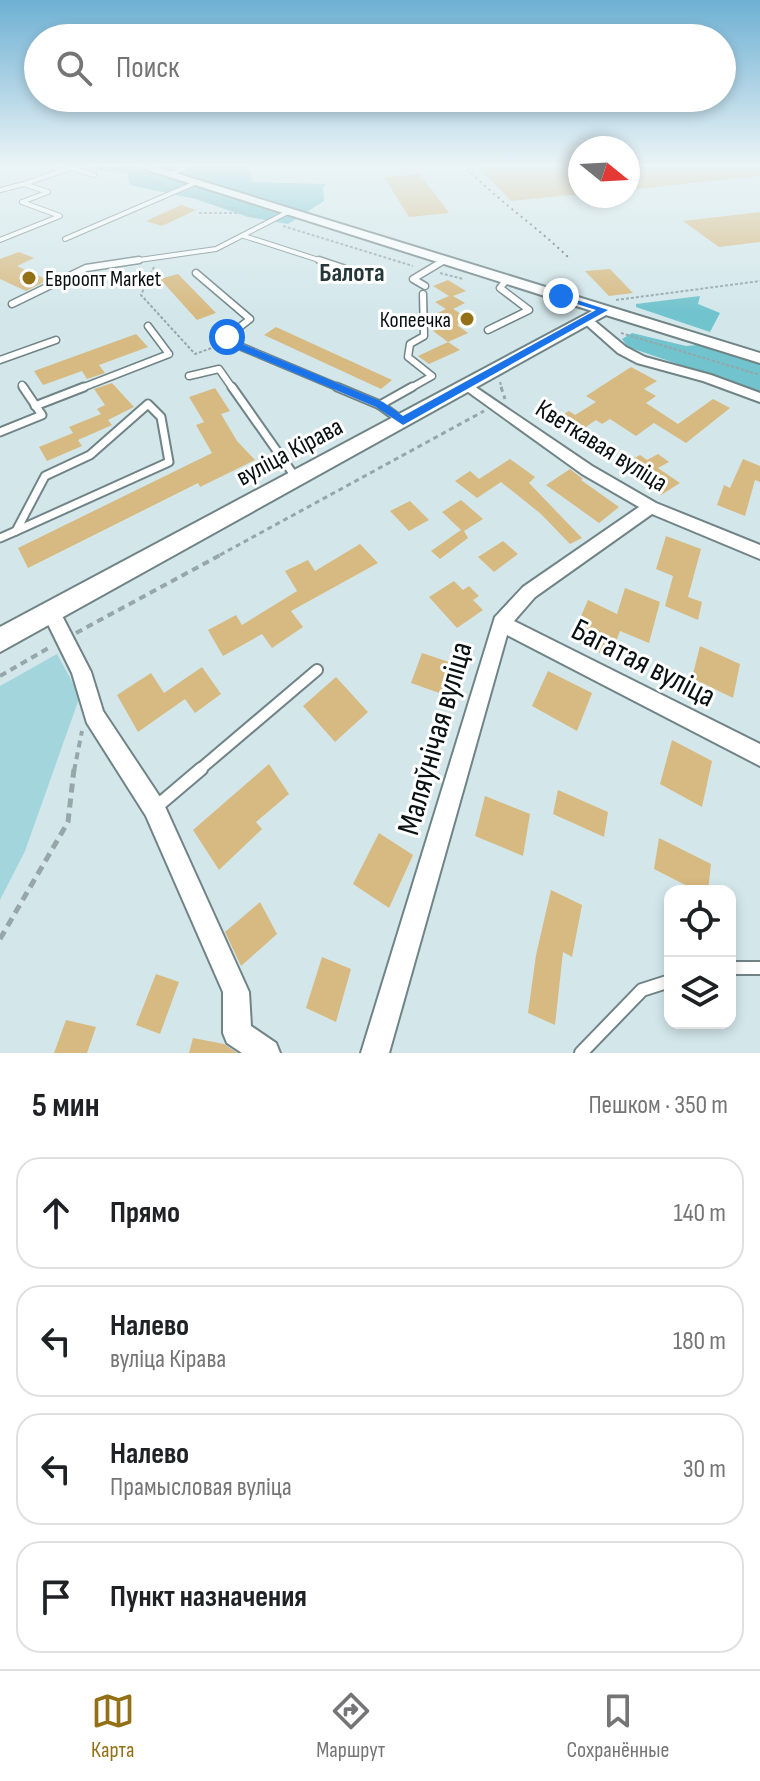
<!DOCTYPE html>
<html lang="ru">
<head>
<meta charset="utf-8">
<style>
  body { margin:0; font-family:"Sofia Sans Condensed",sans-serif; background:#f6f6f6; color:#202124 }
  .controls { position:absolute; right:24px; bottom:24px; display:grid; overflow:hidden; border-radius:16px; box-shadow:0 4px 12px #0003 }
  .controls button { width:72px; height:72px; display:grid; place-items:center; padding:0; border:0; border-bottom:2px solid #e0e0e0; background:#fff; color:#202124; font:40px sans-serif }
  .compass { position:absolute; left:568px; top:136px; width:72px; height:72px; border-radius:50%; background:#fff; box-shadow:0 4px 12px #0003; rotate:108deg }
  .stop { position:absolute; width:24px; height:24px; margin:-18px; border:6px solid #1a73e8; border-radius:50%; background:#fff }
  .stop.end { background:#1a73e8; border-color:#fff; box-shadow:0 2px 8px #0008 }
  .list { margin:0; padding:0; list-style:none }
  h2 { display:flex; justify-content:space-between; align-items:center; height:104px; margin:0; padding:0 32px; font-size:34px }
  h2 small { font-size:26px; font-weight:400; color:#757577 }
  .list li { display:grid; grid-template-columns:52px 1fr auto; gap:24px; align-items:center; box-sizing:border-box; height:112px; margin:0 16px 16px; padding:0 16px; border:2px solid #e0e0e0; border-radius:24px }
  .list b { display:block; font-size:30px; white-space:nowrap }
  .list p { margin:0; font-size:26px; white-space:nowrap; color:#757577 }
  .list em { font-size:26px; font-style:normal; color:#757577 }
  .icon { flex:none; width:44px; height:44px; fill:none; stroke:currentColor; stroke-width:2; stroke-linecap:round; stroke-linejoin:round }
  .map { position:relative; flex:none; width:760px; height:1053px; overflow:hidden }
  .search { position:absolute; background:#fff; box-shadow:0 4px 12px #0003; left:24px; right:24px; top:24px; height:88px; display:flex; align-items:center; gap:20px; box-sizing:border-box; padding:0 28px; border-radius:44px; color:#757577; font-size:30px }
  .sheet { height:616px; background:#fff }
  nav { display:flex; justify-content:space-around; align-items:center; box-sizing:border-box; height:112px; border-top:2px solid #e0e0e0; background:#fff; font-size:22px; color:#757577 }
  nav a { display:grid; justify-items:center; gap:4px }
  nav .on { color:#936f16 }
  .map>svg:first-child { display:block }
</style>
</head>
<body>
<div class="map">
<svg width="760" height="1053" viewBox="0 0 760 1053">
  <rect width="100%" height="100%" fill="#d3e7ea"/>
  <!-- green -->
  <path fill="#a3d5dc" d="M 57,654 L 80,696 L 25,851 L 0,900 L 0,686 Z"/>
  <!-- forest -->
  <g fill="#71c3cd">
    <path d="M 71,164 L 248,164 L 253,182 L 326,184 L 323,188 L 324,201 L 288,224 L 248,217 L 195,199 L 130,185 L 127,173 L 98,171 L 95,168 Z"/>
    <path d="M 700,296 L 698,304 L 720,313 L 710,332 L 636,307 L 636,304 Z"/>
    <path d="M 632,333 L 686,346 L 697,345 L 760,364 L 760,392 L 628,347 L 622,339 Z"/>
  </g>
  <!-- building -->
  <g fill="#d7ba81">
    <path d="M 475,164 L 580,164 L 580,194 L 511,201 Z"/>
    <path d="M 628,164 L 760,164 L 760,176 L 628,190 Z"/>
    <path d="M 420,174 L 449,213 L 409,217 L 384,177 Z"/>
    <path d="M 181,205 L 196,210 L 162,226 L 146,221 Z"/>
    <path d="M 760,212 L 760,242 L 719,247 L 683,221 Z"/>
    <path d="M 19,252 L 34,258 L 17,266 L 48,280 L 26,291 L 0,279 L 0,259 Z"/>
    <path d="M 610,269 L 633,293 L 609,296 L 585,271 Z"/>
    <path d="M 178,274 L 216,313 L 197,320 L 160,279 Z"/>
    <path d="M 448,280 L 466,291 L 453,296 L 465,303 L 453,309 L 470,319 L 457,325 L 468,333 L 448,342 L 433,331 L 449,325 L 434,315 L 446,309 L 435,302 L 449,296 L 433,286 Z"/>
    <path d="M 276,327 L 392,380 L 381,389 L 264,335 Z"/>
    <path d="M 136,334 L 148,347 L 99,365 L 105,373 L 87,379 L 82,371 L 43,385 L 34,371 Z"/>
    <path d="M 448,342 L 460,350 L 429,364 L 418,356 Z"/>
    <path d="M 631,367 L 657,381 L 644,389 L 656,396 L 646,403 L 678,424 L 713,399 L 730,408 L 686,443 L 654,423 L 636,436 L 610,419 L 602,424 L 596,420 L 576,434 L 554,419 L 569,411 L 575,415 L 596,402 L 586,396 Z"/>
    <path d="M 112,383 L 134,407 L 108,420 L 112,425 L 78,440 L 82,446 L 47,461 L 39,447 L 73,433 L 69,427 L 101,414 L 97,409 L 105,405 L 94,389 Z"/>
    <path d="M 215,388 L 230,411 L 221,414 L 237,441 L 255,460 L 200,487 L 198,483 L 28,568 L 18,548 L 212,453 L 196,425 L 204,422 L 189,397 Z"/>
    <path d="M 658,454 L 669,462 L 658,468 L 680,483 L 661,495 L 621,465 L 640,455 L 647,460 Z"/>
    <path d="M 510,459 L 535,477 L 529,483 L 582,538 L 570,544 L 541,514 L 501,482 L 477,498 L 455,481 L 470,471 L 479,479 Z"/>
    <path d="M 743,459 L 760,466 L 760,482 L 755,480 L 745,516 L 717,505 L 724,485 L 730,488 Z"/>
    <path d="M 570,469 L 583,479 L 581,480 L 619,507 L 599,523 L 546,485 Z"/>
    <path d="M 461,500 L 483,519 L 464,531 L 468,538 L 440,559 L 431,551 L 461,530 L 442,512 Z"/>
    <path d="M 410,501 L 429,520 L 409,531 L 390,511 Z"/>
    <path d="M 666,536 L 701,549 L 688,597 L 702,602 L 698,620 L 665,606 L 673,576 L 656,569 Z"/>
    <path d="M 503,541 L 518,554 L 494,572 L 478,557 Z"/>
    <path d="M 360,544 L 378,563 L 291,611 L 303,627 L 272,648 L 262,634 L 223,656 L 208,630 L 236,615 L 242,625 L 297,591 L 285,571 L 308,560 L 315,571 Z"/>
    <path d="M 454,581 L 463,590 L 469,586 L 479,596 L 473,600 L 483,610 L 457,628 L 429,597 Z"/>
    <path d="M 625,588 L 660,602 L 649,643 L 620,631 L 610,658 L 571,639 L 588,600 L 617,614 Z"/>
    <path d="M 700,646 L 740,664 L 733,698 L 692,678 Z"/>
    <path d="M 422,653 L 455,664 L 445,695 L 411,683 Z"/>
    <path d="M 202,667 L 221,694 L 195,713 L 185,699 L 138,732 L 117,695 L 151,673 L 164,693 Z"/>
    <path d="M 548,671 L 592,693 L 577,731 L 532,706 Z"/>
    <path d="M 336,677 L 368,712 L 335,742 L 303,706 Z"/>
    <path d="M 672,740 L 712,761 L 702,807 L 660,784 Z"/>
    <path d="M 269,764 L 289,794 L 256,822 L 262,829 L 219,870 L 193,830 Z"/>
    <path d="M 558,790 L 608,812 L 604,837 L 553,814 Z"/>
    <path d="M 485,796 L 530,814 L 523,856 L 475,836 Z"/>
    <path d="M 379,833 L 413,855 L 389,908 L 353,884 Z"/>
    <path d="M 659,838 L 711,864 L 708,891 L 697,891 L 654,869 Z"/>
    <path d="M 551,890 L 582,905 L 572,957 L 563,952 L 555,1025 L 528,1013 L 536,955 Z"/>
    <path d="M 260,902 L 277,934 L 241,966 L 225,932 Z"/>
    <path d="M 322,957 L 351,969 L 336,1022 L 306,1008 Z"/>
    <path d="M 156,974 L 179,982 L 160,1034 L 136,1025 Z"/>
    <path d="M 66,1020 L 96,1027 L 87,1053 L 54,1053 Z"/>
    <path d="M 193,1038 L 224,1044 L 237,1053 L 189,1053 Z"/>
  </g>
  <g fill="none" stroke-linecap="round" stroke-linejoin="round">
    <!-- service-far4 casing -->
    <g stroke="#708385" stroke-width="6">
      <g id="service-far4">
        <path d="M 72,168 L 94,175"/>
        <path d="M 169,175 L 191,164"/>
        <path d="M 0,190 L 24,184"/>
        <path d="M 22,202 L 48,192 L 24,184 L 81,164"/>
        <path d="M 244,236 L 325,262"/>
        <path d="M 65,239 L 195,183"/>
        <path d="M 0,240 L 60,216 L 22,202"/>
        <path d="M 125,262 L 216,249 L 288,212"/>
      </g>
    </g>
    <!-- service-far3 casing -->
    <g stroke="#708385" stroke-width="9">
      <g id="service-far3">
        <path d="M 319,260 L 343,268"/>
        <path d="M 196,273 L 250,319 L 227,337 L 237,345 L 342,389"/>
        <path d="M 425,286 L 413,279 L 443,261"/>
        <path d="M 12,304 L 86,268 L 139,260"/>
        <path d="M 488,330 L 529,310 L 500,288 L 507,279"/>
        <path d="M 0,360 L 56,340"/>
        <path d="M 189,376 L 219,369 L 233,389"/>
        <path d="M 22,385 L 25,389"/>
        <path d="M 79,389 L 169,354 L 148,326"/>
        <path d="M 409,389 L 432,376 L 408,357 L 410,344 L 424,336 L 423,294"/>
      </g>
    </g>
    <!-- service-far2 casing -->
    <g stroke="#708385" stroke-width="11">
      <g id="service-far2">
        <path d="M 232,387 L 296,478"/>
        <path d="M 337,387 L 380,405 L 402,421"/>
        <path d="M 148,404 L 161,417 L 169,462 L 16,531 L 45,476 L 90,455 Z"/>
        <path d="M 380,405 L 412,387"/>
        <path d="M 35,406 L 84,387"/>
        <path d="M 0,432 L 42,415 L 23,387"/>
        <path d="M 0,538 L 16,531"/>
      </g>
    </g>
    <!-- service-far1 casing -->
    <g stroke="#708385" stroke-width="14">
      <path id="service-far1" d="M 198,771 L 317,670"/>
    </g>
    <!-- service casing -->
    <g stroke="#708385" stroke-width="16">
      <g id="service">
        <path d="M 155,808 L 201,769"/>
        <path d="M 730,968 L 760,968"/>
        <path d="M 581,1053 L 642,990 L 670,981"/>
      </g>
    </g>
    <!-- minor casing -->
    <g stroke="#708385" stroke-width="4">
      <g id="minor">
        <path d="M 583,318 L 591,318 L 626,347 L 645,357 L 711,375 L 760,393 L 760,402 L 703,381 L 637,363 L 618,353 L 583,322 Z"/>
        <path d="M 468,382 L 592,466 L 656,503 L 760,545 L 760,559 L 652,514 L 535,597 L 514,621 L 760,744 L 760,766 L 507,635 L 389,1053 L 361,1053 L 495,617 L 523,587 L 639,507 L 582,474 L 464,389 L 462,386 Z"/>
        <path d="M 51,604 L 57,606 L 91,672 L 103,711 L 162,800 L 249,992 L 251,1026 L 276,1043 L 280,1053 L 242,1053 L 227,1043 L 223,1033 L 223,992 L 146,816 L 87,723 L 72,673 L 42,612 L 45,606 Z"/>
      </g>
    </g>
    <!-- secondary casing -->
    <g stroke="#708385" stroke-width="4">
      <path id="secondary" d="M 129,164 L 146,164 L 760,353 L 760,363 L 606,315 L 0,652 L 0,627 L 592,311 Z"/>
    </g>
    <!-- path-far3 -->
    <g stroke="#96a6a9" stroke-width="2" stroke-dasharray="3 2" stroke-linecap="butt">
      <path d="M 101,164 L 128,172"/>
      <path d="M 143,177 L 166,186"/>
      <path d="M 192,195 L 257,217"/>
      <path d="M 199,213 L 240,213"/>
      <path d="M 283,226 L 413,266"/>
      <path d="M 154,267 L 141,295 L 195,354 L 220,345"/>
      <path d="M 440,273 L 463,279"/>
      <path d="M 616,300 L 760,281"/>
      <path d="M 621,333 L 760,375"/>
      <path d="M 500,382 L 502,389"/>
    </g>
    <!-- path-far2 -->
    <g stroke="#96a6a9" stroke-width="3" stroke-dasharray="5 4" stroke-linecap="butt">
      <path d="M 501,387 L 505,399"/>
      <path d="M 220,555 L 484,411"/>
    </g>
    <!-- path-far1 -->
    <g stroke="#96a6a9" stroke-width="4" stroke-dasharray="7 5" stroke-linecap="butt">
      <path d="M 76,633 L 224,553"/>
      <path d="M 0,676 L 52,646"/>
      <path d="M 74,771 L 82,731"/>
    </g>
    <!-- path -->
    <path stroke="#96a6a9" stroke-width="5" stroke-dasharray="9 6" stroke-linecap="butt" d="M 0,939 L 68,822 L 74,769"/>
    <!-- service-far4 -->
    <use href="#service-far4" stroke="#fff" stroke-width="4"/>
    <!-- service-far3 -->
    <use href="#service-far3" stroke="#fff" stroke-width="6"/>
    <!-- service-far2 -->
    <use href="#service-far2" stroke="#fff" stroke-width="7"/>
    <!-- service-far1 -->
    <use href="#service-far1" stroke="#fff" stroke-width="10"/>
    <!-- service -->
    <use href="#service" stroke="#fff" stroke-width="12"/>
    <!-- minor -->
    <use href="#minor" fill="#fff" fill-rule="evenodd"/>
    <!-- secondary -->
    <use href="#secondary" fill="#fff" fill-rule="evenodd"/>
    <!-- rail -->
    <path stroke="#505c5e" stroke-width="2" stroke-dasharray="2 4" stroke-linecap="butt" d="M 463,164 C 495,199 534,224 568,257"/>
  </g>
  <!-- sky -->
  <linearGradient id="sky" x2="0" y2="1"><stop stop-color="#6eb0d3"/><stop offset="0.53" stop-color="#ebf4f6"/><stop offset="1" stop-color="#ebf4f6" stop-opacity="0"/></linearGradient>
  <rect width="760" height="312" fill="url(#sky)"/>
  <!-- route -->
  <path fill="#1a73e8" d="M 558,294 L 608,310 L 403,425 L 376,407 L 233,347 L 222,337 L 230,335 L 240,343 L 383,402 L 403,416 L 596,310 L 558,298 Z"/>
  <!-- markers -->
  <g fill="#936f16" stroke="#fff" stroke-width="3">
    <circle cx="29" cy="278" r="8"/>
    <circle cx="467" cy="319" r="8"/>
  </g>
  <g text-anchor="middle" stroke-width="6" stroke-linejoin="round" paint-order="stroke">
    <!-- far-poi labels -->
    <g font-size="22" fill="#0a1112" stroke="#fff" text-anchor="start">
      <text x="45" y="286">Евроопт Market</text>
      <text x="451" y="327" text-anchor="end">Копеечка</text>
    </g>
    <!-- far-quarter labels -->
    <g font-size="26" font-weight="bold" fill="#263739" stroke="#fff">
      <text x="352" y="281">Балота</text>
    </g>
    <!-- street labels -->
    <g font-size="26" fill="#0a1112" stroke="#fff">
      <text transform="translate(602 445) rotate(32)" y="9">Кветкавая вуліца</text>
      <text transform="translate(289 451) rotate(-28)" y="9">вуліца Кірава</text>
    </g>
    <!-- near-street labels -->
    <g font-size="32" fill="#0a1112" stroke="#fff">
      <text transform="translate(644 662) rotate(27)" y="11">Багатая вуліца</text>
      <text transform="translate(434 738) rotate(-74)" y="11">Маляўнічая вуліца</text>
    </g>
  </g>
</svg>
<div class="controls">
<button><svg class="icon" aria-label="locate" viewBox="0 0 24 24"><circle cx="12" cy="12" r="6"/><path d="M12 2v4M12 18v4M2 12h4M18 12h4"/></svg></button>
<button><svg class="icon" aria-label="layers" viewBox="0 0 24 24"><path d="M12 4l9 5-9 5-9-5zM3 14l9 5 9-5"/></svg></button>
</div>
<svg class="compass" viewBox="-18 -18 36 36"><path d="M0-13l5 13h-10z" fill="#e53935"/><path d="M0 13l5-13h-10z" fill="#757577"/></svg>
<div class="stop" style="left:227px;top:337px"></div>
<div class="stop end" style="left:561px;top:296px"></div>
<div class="search"><svg class="icon" aria-label="search" viewBox="0 0 24 24"><circle cx="10" cy="10" r="6"/><path d="M15 15l6 6"/></svg>Поиск</div>
</div>
<section class="sheet">
<h2>5 мин<small>Пешком · 350 m</small></h2>
<ul class="list">
<li><svg class="icon" aria-label="ahead" viewBox="0 0 24 24"><path d="M12 20V5M6 11l6-6 6 6"/></svg><div><b>Прямо</b></div><em>140 m</em></li>
<li><svg class="icon" aria-label="left" viewBox="0 0 24 24"><path d="M17 20v-9H6M10 6l-5 5 5 5"/></svg><div><b>Налево</b><p>вуліца Кірава</p></div><em>180 m</em></li>
<li><svg class="icon" aria-label="left" viewBox="0 0 24 24"><path d="M17 20v-9H6M10 6l-5 5 5 5"/></svg><div><b>Налево</b><p>Прамысловая вуліца</p></div><em>30 m</em></li>
<li><svg class="icon" aria-label="arrive" viewBox="0 0 24 24"><path d="M6 21V4h12l-3 4 3 4H6"/></svg><div><b>Пункт назначения</b></div></li>
</ul>
</section>
<nav>
<a class="on"><svg class="icon" aria-label="map" viewBox="0 0 24 24"><path d="M3 6l6-2 6 2 6-2v14l-6 2-6-2-6 2zM9 4v14M15 6v14"/></svg>Карта</a>
<a><svg class="icon" aria-label="directions" viewBox="0 0 24 24"><path d="M12 3l9 9-9 9-9-9zM9 14v-3h6M13 9l2 2-2 2"/></svg>Маршрут</a>
<a><svg class="icon" aria-label="saved" viewBox="0 0 24 24"><path d="M7 4h10v16l-5-4-5 4z"/></svg>Сохранённые</a>
</nav>
</body>
</html>
